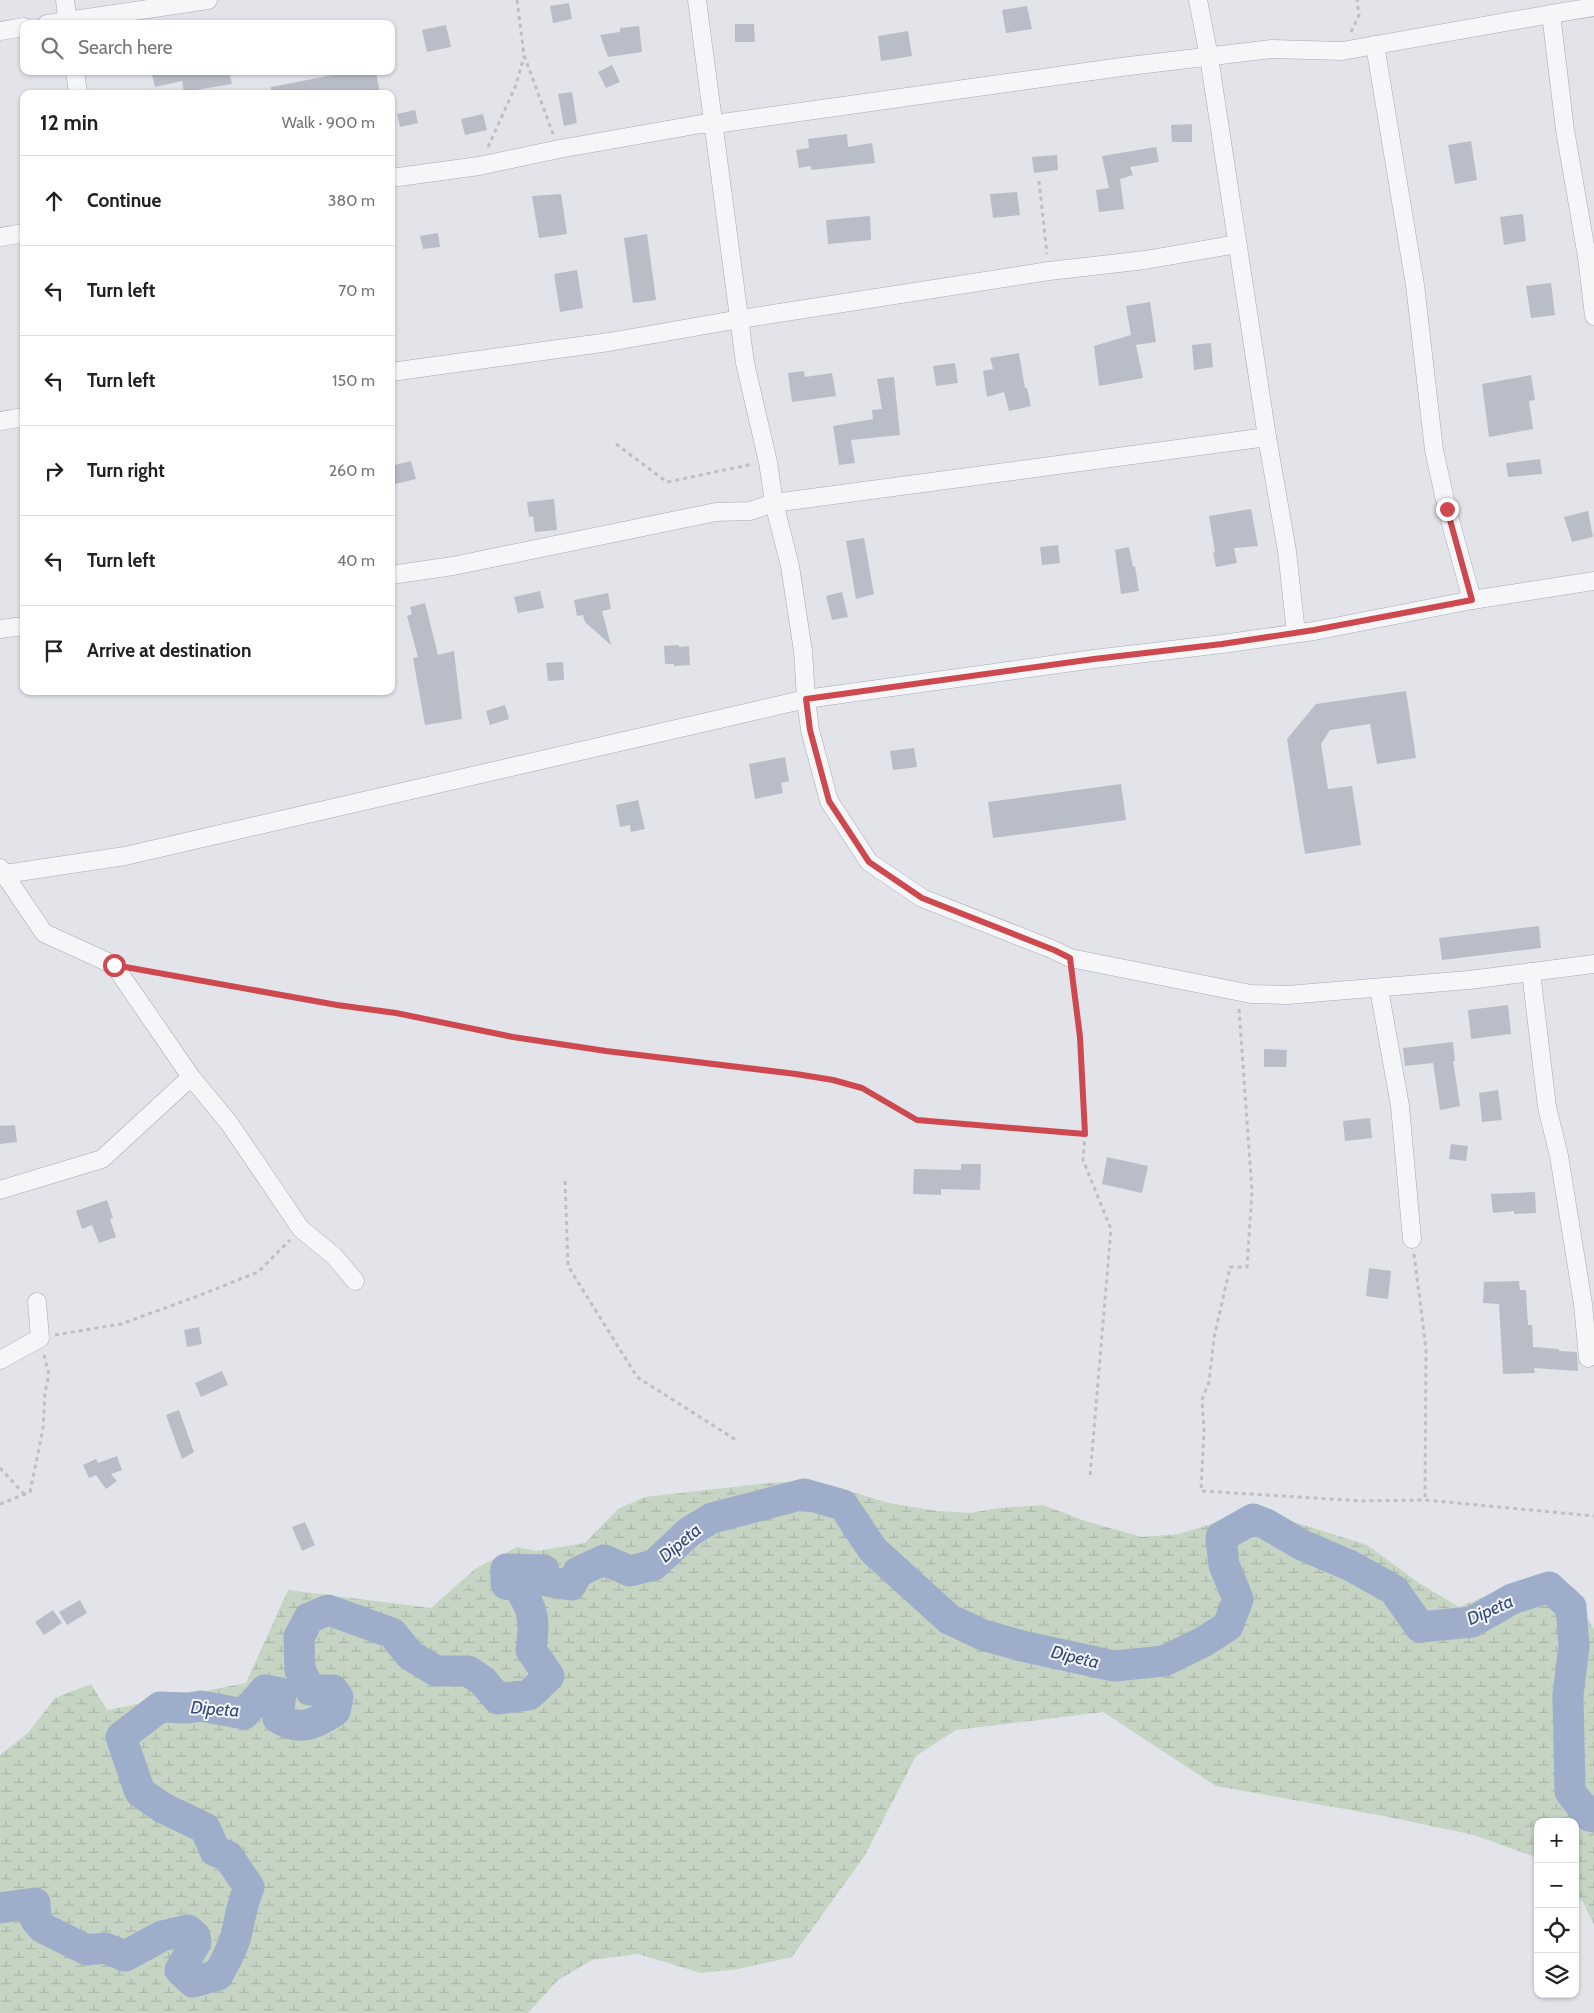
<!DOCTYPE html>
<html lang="en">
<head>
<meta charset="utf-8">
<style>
  body { margin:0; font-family:Cabin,sans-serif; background:#f2f2f2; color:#222 }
  .controls { position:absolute; right:15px; bottom:15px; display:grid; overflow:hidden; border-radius:10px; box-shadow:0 1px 4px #0004 }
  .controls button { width:45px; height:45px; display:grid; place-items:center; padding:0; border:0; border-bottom:1px solid #e0e0e0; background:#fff; color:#222; font:25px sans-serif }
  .stop { position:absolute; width:15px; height:15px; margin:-11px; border:4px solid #cd494f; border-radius:50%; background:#fff }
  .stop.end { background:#cd494f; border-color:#fff; box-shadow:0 1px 5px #0008 }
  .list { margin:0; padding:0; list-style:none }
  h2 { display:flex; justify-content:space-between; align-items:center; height:65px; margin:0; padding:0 20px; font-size:21px }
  h2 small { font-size:16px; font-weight:400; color:#767676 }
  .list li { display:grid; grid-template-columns:32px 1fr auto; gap:15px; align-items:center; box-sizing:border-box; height:90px; padding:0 20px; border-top:1px solid #e0e0e0 }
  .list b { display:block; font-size:19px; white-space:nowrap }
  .list em { font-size:16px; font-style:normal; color:#767676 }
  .icon { flex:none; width:28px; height:28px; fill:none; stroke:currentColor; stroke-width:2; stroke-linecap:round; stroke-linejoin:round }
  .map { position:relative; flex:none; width:1594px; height:2013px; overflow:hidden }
  .search { position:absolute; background:#fff; box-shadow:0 1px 4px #0004; left:20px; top:20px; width:375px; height:55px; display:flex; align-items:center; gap:12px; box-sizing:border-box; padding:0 18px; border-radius:10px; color:#767676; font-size:19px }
  .panel { position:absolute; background:#fff; box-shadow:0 1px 4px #0004; left:20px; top:90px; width:375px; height:605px; border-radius:10px }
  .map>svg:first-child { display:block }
</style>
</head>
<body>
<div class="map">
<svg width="1594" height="2013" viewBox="0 0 1594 2013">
  <defs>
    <pattern id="wetland-marsh" width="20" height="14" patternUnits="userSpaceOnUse" patternTransform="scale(1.25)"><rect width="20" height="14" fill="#c6d4c3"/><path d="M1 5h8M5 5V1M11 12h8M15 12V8" fill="none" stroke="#aab6a9"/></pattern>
  </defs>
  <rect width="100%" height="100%" fill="#e2e4ea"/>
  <!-- wetland -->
  <path fill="url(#wetland-marsh)" d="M 778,1482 L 825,1484 L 889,1503 L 937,1511 L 970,1513 L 999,1508 L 1043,1505 L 1085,1521 L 1142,1537 L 1179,1534 L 1211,1524 L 1250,1508 L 1367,1545 L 1419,1583 L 1459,1607 L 1533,1577 L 1559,1576 L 1594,1629 L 1594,1925 L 1583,1902 L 1575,1894 L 1575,1822 L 1538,1822 L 1538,1858 L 1474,1835 L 1384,1816 L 1216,1786 L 1103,1712 L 956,1730 L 916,1756 L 865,1855 L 792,1957 L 738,1969 L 701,1973 L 638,1954 L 592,1960 L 558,1980 L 528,2013 L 0,2013 L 0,1755 L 28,1733 L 55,1698 L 91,1684 L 107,1710 L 246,1683 L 288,1590 L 431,1608 L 475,1569 L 517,1547 L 536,1551 L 585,1543 L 618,1509 L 645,1497 Z"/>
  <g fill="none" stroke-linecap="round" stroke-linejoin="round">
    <!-- river -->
    <path stroke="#9eaeca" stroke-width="31" d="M 0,1908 L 35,1903 L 36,1920 L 43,1928 L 87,1950 L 105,1948 L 125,1956 L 162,1936 L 188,1930 L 195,1936 L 196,1942 L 180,1970 L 193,1982 L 218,1975 C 225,1962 232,1950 236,1936 C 240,1919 242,1903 249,1887 L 228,1856 L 215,1851 L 205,1828 L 163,1808 L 140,1792 L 121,1737 L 160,1707 L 188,1708 L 201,1706 L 244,1714 L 265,1690 L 281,1693 L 278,1718 C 300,1732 315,1724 335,1711 L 338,1697 L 333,1690 L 310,1690 L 300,1670 L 299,1637 L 309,1618 L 328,1610 L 392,1633 L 410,1655 L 436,1671 L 468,1671 L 483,1681 L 498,1699 L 529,1695 L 549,1676 L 531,1650 C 535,1621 534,1610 518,1586 L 506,1584 L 506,1569 L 544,1570 L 547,1581 L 571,1585 L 578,1572 L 604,1560 L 630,1571 L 654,1565 L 689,1532 L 712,1518 L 804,1494 L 843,1505 L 873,1550 L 949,1619 L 983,1635 L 1022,1646 L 1114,1666 L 1164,1661 L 1203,1642 L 1228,1626 L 1238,1599 L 1224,1565 L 1221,1537 L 1253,1519 L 1266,1524 L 1302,1545 L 1351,1566 L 1394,1590 L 1420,1627 L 1472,1622 L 1512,1599 L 1549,1587 L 1571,1607 L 1574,1646 L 1568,1695 L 1570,1792 L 1589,1816 L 1594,1817"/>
  </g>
  <!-- building -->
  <g fill="#b9bdc7">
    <path d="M 569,3 L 572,19 L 553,23 L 550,6 Z"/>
    <path d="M 1027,6 L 1032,29 L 1006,33 L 1002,10 Z"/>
    <path d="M 735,24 L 754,24 L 755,42 L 735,42 Z"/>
    <path d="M 446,25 L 451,47 L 427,52 L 422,30 Z"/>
    <path d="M 639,26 L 642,52 L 608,57 L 600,35 L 620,32 L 620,28 Z"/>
    <path d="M 908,31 L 912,56 L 881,61 L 878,36 Z"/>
    <path d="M 612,65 L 620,82 L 606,88 L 598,72 Z"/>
    <path d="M 151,71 L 229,71 L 232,84 L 184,92 L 182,81 L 155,87 Z"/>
    <path d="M 353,71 L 376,71 L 380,94 L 271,94 L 271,87 Z"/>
    <path d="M 572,92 L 577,123 L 564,126 L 558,94 Z"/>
    <path d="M 415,110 L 418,123 L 400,127 L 397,114 Z"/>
    <path d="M 483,114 L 487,130 L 465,135 L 461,119 Z"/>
    <path d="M 1192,124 L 1192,142 L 1172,142 L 1171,125 Z"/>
    <path d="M 847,134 L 848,147 L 872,143 L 875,163 L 811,170 L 811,166 L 799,168 L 796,150 L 809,148 L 808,139 Z"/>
    <path d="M 1471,141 L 1477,180 L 1455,184 L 1448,145 Z"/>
    <path d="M 1156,147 L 1159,162 L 1130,167 L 1133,175 L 1120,179 L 1124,209 L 1099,212 L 1096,190 L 1109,188 L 1102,156 Z"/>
    <path d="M 1057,155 L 1058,170 L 1034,173 L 1032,157 Z"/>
    <path d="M 1017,192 L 1020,215 L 993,218 L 990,194 Z"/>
    <path d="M 561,194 L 567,234 L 539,238 L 532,196 Z"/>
    <path d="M 1523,214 L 1526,241 L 1504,245 L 1500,217 Z"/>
    <path d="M 870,216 L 871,240 L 828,244 L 826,220 Z"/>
    <path d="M 438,233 L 440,247 L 423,249 L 420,236 Z"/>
    <path d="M 647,234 L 656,300 L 633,303 L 624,238 Z"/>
    <path d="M 577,270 L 583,308 L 560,312 L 554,274 Z"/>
    <path d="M 1551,283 L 1555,315 L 1531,318 L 1526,286 Z"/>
    <path d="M 1150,302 L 1156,342 L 1136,345 L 1143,378 L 1099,386 L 1094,346 L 1131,335 L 1126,306 Z"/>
    <path d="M 1211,343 L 1213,367 L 1194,370 L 1192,345 Z"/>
    <path d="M 1019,353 L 1025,388 L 1027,388 L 1031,406 L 1009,411 L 1004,392 L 987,397 L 983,371 L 993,369 L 990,358 Z"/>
    <path d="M 955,363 L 958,383 L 936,386 L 933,366 Z"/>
    <path d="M 804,371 L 805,377 L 832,373 L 836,396 L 792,402 L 788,373 Z"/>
    <path d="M 1531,375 L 1535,400 L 1529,401 L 1533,429 L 1489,437 L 1482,384 Z"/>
    <path d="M 894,377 L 900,435 L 851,440 L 855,463 L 839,465 L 833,426 L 873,419 L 872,410 L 882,409 L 877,379 Z"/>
    <path d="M 1540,459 L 1542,474 L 1508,477 L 1506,463 Z"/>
    <path d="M 411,461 L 416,479 L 391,485 L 391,466 Z"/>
    <path d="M 554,499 L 557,530 L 535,532 L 533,516 L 529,517 L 527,502 Z"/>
    <path d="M 1251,509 L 1258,546 L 1234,548 L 1237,563 L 1216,567 L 1213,553 L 1215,552 L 1209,516 Z"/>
    <path d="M 1588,511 L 1593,537 L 1572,542 L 1564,517 Z"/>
    <path d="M 864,538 L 874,594 L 856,599 L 846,541 Z"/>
    <path d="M 1058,545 L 1060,563 L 1042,565 L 1040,547 Z"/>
    <path d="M 1129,547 L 1133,567 L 1135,566 L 1139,591 L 1121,594 L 1115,550 Z"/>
    <path d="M 540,591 L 544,608 L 518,613 L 514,597 Z"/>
    <path d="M 842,592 L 848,617 L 832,620 L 826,596 Z"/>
    <path d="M 608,593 L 611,609 L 602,611 L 611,645 L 585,622 L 583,615 L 577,616 L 574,600 Z"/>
    <path d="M 425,603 L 438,655 L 454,651 L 462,719 L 425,725 L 413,658 L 418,657 L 407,616 L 412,614 L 410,607 Z"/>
    <path d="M 679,645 L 679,647 L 689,646 L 690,665 L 674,666 L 674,664 L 665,664 L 664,646 Z"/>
    <path d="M 563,662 L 564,680 L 548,681 L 546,663 Z"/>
    <path d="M 1406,691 L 1416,758 L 1377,764 L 1370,724 L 1330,730 L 1321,744 L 1328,789 L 1352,786 L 1361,845 L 1305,854 L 1287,739 L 1316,704 Z"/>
    <path d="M 505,705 L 509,719 L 490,725 L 486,711 Z"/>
    <path d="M 914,748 L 917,767 L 893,770 L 890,751 Z"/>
    <path d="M 785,757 L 789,781 L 781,783 L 783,793 L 755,799 L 749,764 Z"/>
    <path d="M 1121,784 L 1126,820 L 993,838 L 988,802 Z"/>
    <path d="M 638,800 L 645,829 L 631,832 L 630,825 L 620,827 L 616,805 Z"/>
    <path d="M 1539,926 L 1541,948 L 1442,960 L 1439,938 Z"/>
    <path d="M 1508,1005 L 1511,1034 L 1471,1039 L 1468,1010 Z"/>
    <path d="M 1453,1042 L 1455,1061 L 1453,1061 L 1460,1106 L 1440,1110 L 1433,1063 L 1405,1066 L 1403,1048 Z"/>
    <path d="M 1264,1049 L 1287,1050 L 1286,1067 L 1264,1067 Z"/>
    <path d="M 1498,1090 L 1502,1120 L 1482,1122 L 1479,1093 Z"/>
    <path d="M 1370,1118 L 1372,1138 L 1345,1141 L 1343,1121 Z"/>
    <path d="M 15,1125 L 17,1142 L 0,1144 L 0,1126 Z"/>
    <path d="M 1451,1144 L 1468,1146 L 1466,1161 L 1449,1159 Z"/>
    <path d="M 1107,1157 L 1148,1166 L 1142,1193 L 1102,1184 Z"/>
    <path d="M 961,1164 L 981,1164 L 980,1190 L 941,1189 L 941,1195 L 913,1194 L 914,1169 L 961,1170 Z"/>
    <path d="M 1535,1192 L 1536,1213 L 1514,1214 L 1514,1211 L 1493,1213 L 1491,1194 Z"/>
    <path d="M 107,1200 L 113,1218 L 110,1219 L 116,1237 L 99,1243 L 92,1225 L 82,1229 L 76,1211 Z"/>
    <path d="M 1369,1268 L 1391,1271 L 1388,1299 L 1366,1296 Z"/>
    <path d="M 1519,1281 L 1520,1290 L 1526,1290 L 1528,1325 L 1532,1325 L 1533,1347 L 1559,1349 L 1559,1351 L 1577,1352 L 1578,1371 L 1534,1368 L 1535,1373 L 1503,1374 L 1499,1304 L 1483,1303 L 1484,1282 Z"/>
    <path d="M 199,1327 L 202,1344 L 187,1347 L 184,1330 Z"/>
    <path d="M 222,1371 L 228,1385 L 201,1397 L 195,1383 Z"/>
    <path d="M 179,1410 L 194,1452 L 182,1459 L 166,1415 Z"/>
    <path d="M 117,1456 L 122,1470 L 111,1474 L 117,1481 L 106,1489 L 96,1475 L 89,1478 L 83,1465 L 96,1459 L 98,1463 Z"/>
    <path d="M 305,1522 L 315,1545 L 302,1551 L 292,1527 Z"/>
    <path d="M 80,1600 L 87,1613 L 67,1625 L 59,1612 Z"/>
    <path d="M 53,1610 L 62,1623 L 44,1635 L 35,1622 Z"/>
  </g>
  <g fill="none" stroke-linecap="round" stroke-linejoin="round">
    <!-- minor casing -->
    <g stroke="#a7aab4" stroke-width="19">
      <g id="minor">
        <path d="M 65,0 L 68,24"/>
        <path d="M 1198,0 L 1209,57 L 1267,437 L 1287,551 L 1296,633"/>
        <path d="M 1551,14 L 1594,7"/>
        <path d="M 47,24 L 208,0"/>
        <path d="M 0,31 L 24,27"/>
        <path d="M 1375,45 L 1415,285 L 1434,450 L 1447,509 L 1472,600"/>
        <path d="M 75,71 L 78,94"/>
        <path d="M 391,178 L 479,166 L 559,149 L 701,124 L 715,124 L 1121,67 L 1272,49 L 1342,51 L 1551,14 L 1565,130 L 1587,257 L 1594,316"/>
        <path d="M 0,237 L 24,233"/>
        <path d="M 391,372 L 609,342 L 740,319 L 1049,271 L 1145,260 L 1237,244"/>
        <path d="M 0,421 L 24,417"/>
        <path d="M 1267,437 L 774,503 L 790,566 L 803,651 L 806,699 L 1094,659 L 1222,644 L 1314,631 L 1472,600 L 1594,581"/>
        <path d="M 391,575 L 453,566 L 716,512 L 750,511 L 774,503 L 768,462 L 745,363 L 697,0"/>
        <path d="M 0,629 L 24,626"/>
        <path d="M 0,868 L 44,933 L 114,965 L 191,1077 L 229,1123 L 301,1229 L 334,1256 L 355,1281"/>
        <path d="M 5,874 L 125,856 L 806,699 L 810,730 L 829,801 L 869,862 L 922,898 L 1054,950 L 1070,958 L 1251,994 L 1287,995 L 1469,980 L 1594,964"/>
        <path d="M 1531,972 L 1547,1107 L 1559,1156 L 1583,1304 L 1588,1358"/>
        <path d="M 1379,989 L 1400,1106 L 1412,1239"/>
        <path d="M 0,1190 L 102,1159 L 191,1077"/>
        <path d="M 0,1360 L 40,1338 L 37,1302"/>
      </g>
    </g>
    <!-- path -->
    <g stroke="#bcbfc5" stroke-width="3" stroke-dasharray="4 4" stroke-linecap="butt">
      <path d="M 517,0 L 524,55 L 553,134"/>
      <path d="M 1351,32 L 1359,15 L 1357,0"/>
      <path d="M 488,147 L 516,85 L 524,56"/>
      <path d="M 1039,181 L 1047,254"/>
      <path d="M 616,444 L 667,482 L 753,464"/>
      <path d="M 137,969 L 337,1005 L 396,1013 L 513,1037 L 607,1051 L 796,1074 L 833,1080 L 862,1088 L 917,1120 L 1085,1134"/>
      <path d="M 1072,974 L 1080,1037 L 1085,1134 L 1083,1160 L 1111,1229 L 1090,1476"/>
      <path d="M 1239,1009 L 1252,1191 L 1247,1267 L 1230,1267 L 1214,1338 L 1209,1382 L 1202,1400 L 1204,1431 L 1201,1491 L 1360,1501 L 1425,1500 L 1594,1516"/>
      <path d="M 565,1181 L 568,1266 L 637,1377 L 736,1440"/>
      <path d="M 1414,1254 L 1426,1349 L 1425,1500"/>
      <path d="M 55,1335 L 121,1324 L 198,1296 L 258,1272 L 290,1240"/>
      <path d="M 0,1468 L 25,1495"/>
      <path d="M 0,1504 L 30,1492 L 43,1429 L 45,1392 L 49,1375 L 44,1355"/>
    </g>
    <!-- minor -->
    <use href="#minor" stroke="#f5f6f8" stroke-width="18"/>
  </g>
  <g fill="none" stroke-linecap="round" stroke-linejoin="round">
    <!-- route -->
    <path stroke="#cd494f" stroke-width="6" d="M 114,965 L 337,1005 L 396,1013 L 513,1037 L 606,1051 L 796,1074 L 833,1080 L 862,1088 L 917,1120 L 1085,1134 L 1080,1037 L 1070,958 L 1054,950 L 922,898 L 869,862 L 829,801 L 810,730 L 806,699 L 1094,659 L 1222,644 L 1314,630 L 1472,600 L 1447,509"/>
  </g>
  <g text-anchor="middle" stroke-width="4" stroke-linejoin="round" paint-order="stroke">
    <!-- water labels -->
    <g font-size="18" font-style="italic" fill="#344b76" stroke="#f2f4f8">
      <text transform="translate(680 1543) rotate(-40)" y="6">Dipeta</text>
      <text transform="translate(1490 1610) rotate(-24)" y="6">Dipeta</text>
      <text transform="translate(1075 1657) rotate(13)" y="6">Dipeta</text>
      <text transform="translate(215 1709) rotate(4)" y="6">Dipeta</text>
    </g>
  </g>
</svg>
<div class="controls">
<button>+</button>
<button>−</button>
<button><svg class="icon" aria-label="locate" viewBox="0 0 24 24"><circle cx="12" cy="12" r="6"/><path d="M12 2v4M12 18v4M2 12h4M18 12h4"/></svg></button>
<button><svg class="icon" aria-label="layers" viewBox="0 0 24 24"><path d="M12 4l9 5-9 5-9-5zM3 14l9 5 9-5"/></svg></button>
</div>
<div class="stop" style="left:114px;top:965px"></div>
<div class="stop end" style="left:1447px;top:509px"></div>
<div class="search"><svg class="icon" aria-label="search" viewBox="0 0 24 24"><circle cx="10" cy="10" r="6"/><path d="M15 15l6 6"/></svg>Search here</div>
<section class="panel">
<h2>12 min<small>Walk · 900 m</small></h2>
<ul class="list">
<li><svg class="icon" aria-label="ahead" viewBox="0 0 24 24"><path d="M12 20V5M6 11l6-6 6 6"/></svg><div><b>Continue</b></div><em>380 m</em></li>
<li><svg class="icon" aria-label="left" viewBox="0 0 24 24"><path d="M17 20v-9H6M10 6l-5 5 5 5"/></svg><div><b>Turn left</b></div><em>70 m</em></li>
<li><svg class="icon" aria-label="left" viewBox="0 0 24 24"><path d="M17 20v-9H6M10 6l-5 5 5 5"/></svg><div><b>Turn left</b></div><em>150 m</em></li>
<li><svg class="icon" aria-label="right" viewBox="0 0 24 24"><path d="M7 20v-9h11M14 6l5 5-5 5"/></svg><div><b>Turn right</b></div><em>260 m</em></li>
<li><svg class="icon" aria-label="left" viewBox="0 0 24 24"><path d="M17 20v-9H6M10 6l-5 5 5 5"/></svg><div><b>Turn left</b></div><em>40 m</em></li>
<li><svg class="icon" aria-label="arrive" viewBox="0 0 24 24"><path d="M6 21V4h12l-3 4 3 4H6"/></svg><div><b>Arrive at destination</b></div></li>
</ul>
</section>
</div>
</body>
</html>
